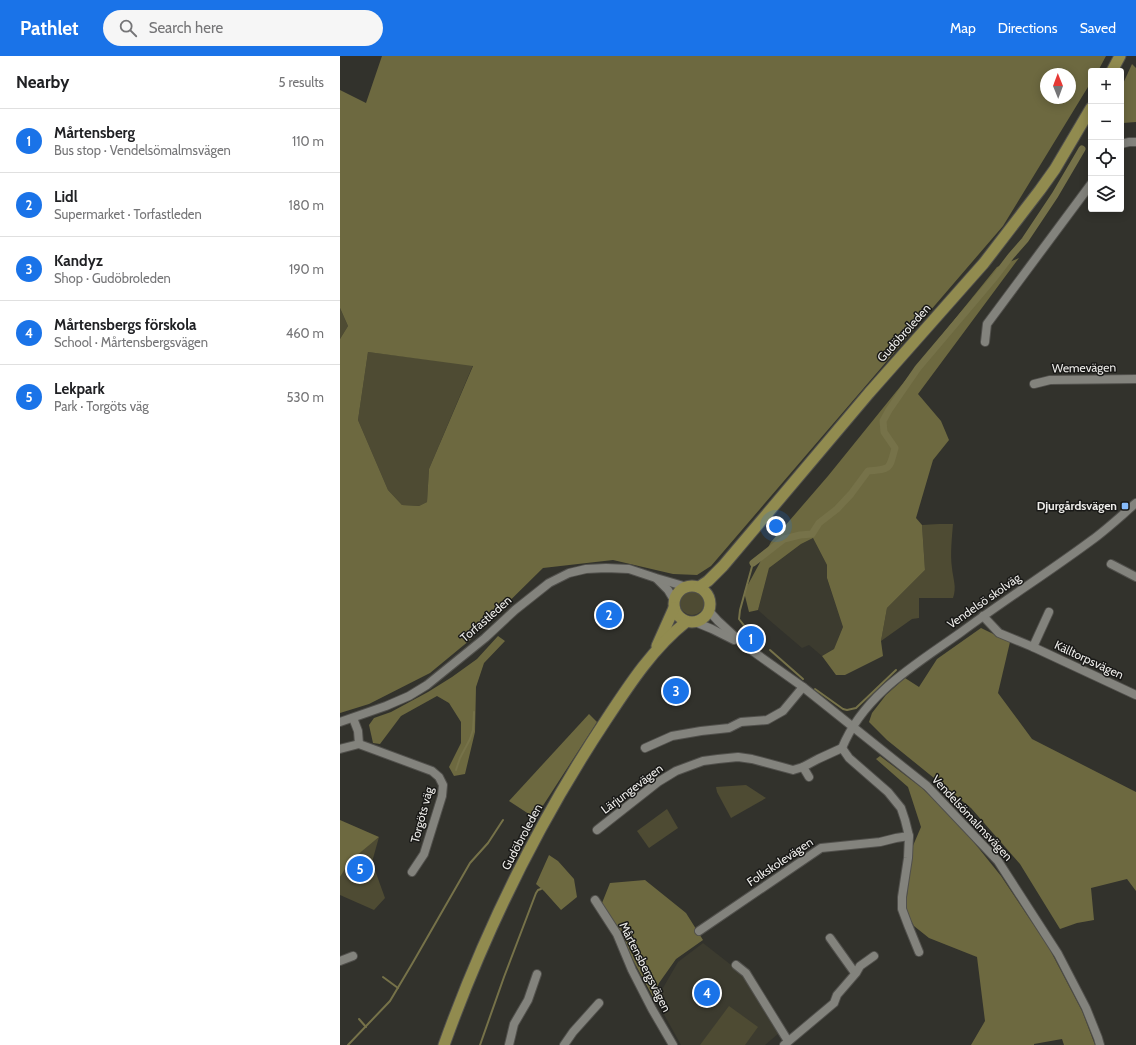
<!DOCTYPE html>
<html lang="en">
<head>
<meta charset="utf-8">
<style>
  body { margin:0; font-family:Cabin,sans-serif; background:#f6f6f6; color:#202124 }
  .controls { position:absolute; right:12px; top:12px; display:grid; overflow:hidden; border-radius:4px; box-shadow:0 2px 10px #0003 }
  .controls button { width:36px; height:36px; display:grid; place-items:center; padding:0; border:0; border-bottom:1px solid #e0e0e0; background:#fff; color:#202124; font:20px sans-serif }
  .compass { position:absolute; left:700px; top:12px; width:36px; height:36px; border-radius:50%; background:#fff; box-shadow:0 2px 10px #0003; rotate:359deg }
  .you { position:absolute; left:436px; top:470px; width:14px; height:14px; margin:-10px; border:3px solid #fff; border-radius:50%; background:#1a73e8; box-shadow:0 0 0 6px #1a73e833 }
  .badge { display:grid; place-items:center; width:26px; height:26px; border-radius:50%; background:#1a73e8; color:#fff; font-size:13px; font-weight:700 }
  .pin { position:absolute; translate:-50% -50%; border:2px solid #fff; box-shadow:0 1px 4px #0006 }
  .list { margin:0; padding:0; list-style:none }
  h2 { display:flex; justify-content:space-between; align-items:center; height:52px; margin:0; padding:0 16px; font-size:17px }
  h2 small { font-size:13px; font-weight:400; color:#757577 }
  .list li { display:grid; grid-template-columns:26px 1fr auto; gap:12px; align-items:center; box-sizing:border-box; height:64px; padding:0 16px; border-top:1px solid #e0e0e0 }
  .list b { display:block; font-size:15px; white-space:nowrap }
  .list p { margin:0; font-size:13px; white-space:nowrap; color:#757577 }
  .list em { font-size:13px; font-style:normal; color:#757577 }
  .icon { flex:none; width:22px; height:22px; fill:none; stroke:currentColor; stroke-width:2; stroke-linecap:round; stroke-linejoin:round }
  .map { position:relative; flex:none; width:796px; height:989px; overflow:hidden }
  header { display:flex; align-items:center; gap:24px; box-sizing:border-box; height:56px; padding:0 20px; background:#1a73e8; color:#fff }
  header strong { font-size:19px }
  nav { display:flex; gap:22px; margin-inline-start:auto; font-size:14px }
  .search { width:280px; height:36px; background:#f6f6f6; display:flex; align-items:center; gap:10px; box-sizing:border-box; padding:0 14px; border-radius:22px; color:#757577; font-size:15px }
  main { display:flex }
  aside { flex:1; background:#fff }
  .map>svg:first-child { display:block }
</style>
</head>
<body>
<header>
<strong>Pathlet</strong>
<div class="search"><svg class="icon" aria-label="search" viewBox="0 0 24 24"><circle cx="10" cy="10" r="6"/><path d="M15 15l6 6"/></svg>Search here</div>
<nav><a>Map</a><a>Directions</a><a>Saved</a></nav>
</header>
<main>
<aside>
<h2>Nearby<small>5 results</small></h2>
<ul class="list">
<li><span class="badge">1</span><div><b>Mårtensberg</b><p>Bus stop · Vendelsömalmsvägen</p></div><em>110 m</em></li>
<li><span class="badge">2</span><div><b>Lidl</b><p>Supermarket · Torfastleden</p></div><em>180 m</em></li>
<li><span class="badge">3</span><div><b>Kandyz</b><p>Shop · Gudöbroleden</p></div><em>190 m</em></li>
<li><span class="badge">4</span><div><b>Mårtensbergs förskola</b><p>School · Mårtensbergsvägen</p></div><em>460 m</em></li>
<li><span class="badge">5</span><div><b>Lekpark</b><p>Park · Torgöts väg</p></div><em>530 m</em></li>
</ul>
</aside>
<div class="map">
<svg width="796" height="989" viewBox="0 0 796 989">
  <rect width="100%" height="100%" fill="#32322c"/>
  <!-- built -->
  <g fill="#3c3b2f">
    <path d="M 473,482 L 487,509 L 487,523 L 503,571 L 494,593 L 482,600 L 469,589 L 462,592 L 428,563 L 418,554 L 429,512 L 461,488 Z"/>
    <path d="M 363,887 L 404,919 L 439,977 L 425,989 L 341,989 L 316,944 L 338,906 Z"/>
  </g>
  <!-- green -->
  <g fill="#4e4b33">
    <path d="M 0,252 L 8,270 L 0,283 Z"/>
    <path d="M 28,296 L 133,309 L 89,413 L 87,446 L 79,450 L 62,449 L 48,434 L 18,364 Z"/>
    <path d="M 599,468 L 613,468 C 612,481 610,498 612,512 C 613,523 617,531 613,542 L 579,542 L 579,562 L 572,563 L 541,585 L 547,552 L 585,514 L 582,469 Z"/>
    <circle cx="352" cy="547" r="12"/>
    <path d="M 406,729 L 426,742 L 391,762 L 377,736 L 376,731 Z"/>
    <path d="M 327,753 L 338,772 L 309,792 L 297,775 Z"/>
    <path d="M 39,781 L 32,806 L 45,842 L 34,854 L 0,839 L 0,821 L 9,805 Z"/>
    <path d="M 389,950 L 418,971 L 405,989 L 360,989 Z"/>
  </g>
  <!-- forest -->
  <g fill="#6d6940" fill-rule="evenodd">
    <path d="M 42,0 L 766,0 L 758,15 L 751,15 L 751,26 L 663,170 L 371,510 L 357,519 L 333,518 L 273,504 L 203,512 L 130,584 L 90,617 L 29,648 L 0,657 L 0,283 L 8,270 L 0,252 L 0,34 L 26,47 ZM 706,18 L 730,18 L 730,42 L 706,42 ZM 28,296 L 133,310 L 89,413 L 87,446 L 79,450 L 62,449 L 48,434 L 18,364 Z"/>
    <path d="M 792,8 L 796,12 L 796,66 L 783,67 L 781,66 L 781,32 Z"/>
    <path d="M 679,202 L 578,338 L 601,365 L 609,384 L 593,404 L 576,462 L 582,469 L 585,514 L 547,552 L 541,585 L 543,600 L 505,619 L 496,619 L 482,600 L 494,593 L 503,571 L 487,522 L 487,509 L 473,482 L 461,488 L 429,512 L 418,554 L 409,556 L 404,536 L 431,486 L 488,420 L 657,211 Z"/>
    <path d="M 641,572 L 670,586 L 658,637 L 692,683 L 796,736 L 796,835 L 787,823 L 751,832 L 754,864 L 737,867 L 720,873 L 680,808 L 631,752 L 547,684 L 529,666 L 532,657 L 546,639 L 565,622 L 579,631 L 597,603 Z"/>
    <path d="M 158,580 L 165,585 L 144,607 L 136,631 L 135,676 L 125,718 L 114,720 L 109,711 L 121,687 L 121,666 L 109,647 L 97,640 L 61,660 L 40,688 L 33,687 L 29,669 L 34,662 L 51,656 L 88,636 L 112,621 L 137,603 Z"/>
    <path d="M 249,658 L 257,666 L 195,762 L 169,745 Z"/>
    <path d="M 540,700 L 582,732 L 620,769 L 661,820 L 709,892 L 742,955 L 755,989 L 724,989 L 722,983 L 694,988 L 694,989 L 631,989 L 645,965 L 637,901 L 589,882 L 574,870 L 566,855 L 567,840 L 572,792 L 581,771 L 568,731 L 536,703 Z"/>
    <path d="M 0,764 L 39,781 L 10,805 L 0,821 Z"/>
    <path d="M 209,799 L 218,805 L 234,823 L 237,841 L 221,854 L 204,835 L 196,828 Z"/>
    <path d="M 305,824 L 346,857 L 363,884 L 336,903 L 319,927 L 313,941 L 262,847 L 270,827 Z"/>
  </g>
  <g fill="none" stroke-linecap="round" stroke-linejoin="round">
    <!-- stream -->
    <g stroke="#767249" stroke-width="2">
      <path d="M 406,572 L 399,563 L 400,554 L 413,507"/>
      <path d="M 430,594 L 463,623"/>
      <path d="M 475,633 L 503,653 L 507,654 L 516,652 L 556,614"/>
      <path d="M 116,714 L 120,702 L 130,683 L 133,674 L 134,656"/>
      <path d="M 43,921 L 58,932"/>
      <path d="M 19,963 L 26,971"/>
      <path d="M 8,989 L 50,945 L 72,908 L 130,807 L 148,787 L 163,764"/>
      <path d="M 140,989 L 164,921 L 196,837 L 198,834 L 201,833"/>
    </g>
    <!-- canal -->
    <path stroke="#767249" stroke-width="7" d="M 413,507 L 444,483 L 460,479 L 472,478 L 479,467 L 497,453 L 511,438 L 528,415 C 551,413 549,414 555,392 L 544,376 L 543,365 L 549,354 L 578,312 L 655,221 L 671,200 L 685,184 L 715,139 L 742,93"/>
    <!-- minor casing -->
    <g stroke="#51504c" stroke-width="10">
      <g id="minor">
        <path d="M 781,88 L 789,86 L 796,86"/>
        <path d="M 645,286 L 647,268 L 751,128"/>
        <path d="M 694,328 L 710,324 L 796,323"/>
        <path d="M 771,508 L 796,521"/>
        <path d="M 317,523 L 328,534 L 334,544"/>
        <path d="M 369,555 L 378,565 L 404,589 L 463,631 L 587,730 L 658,805 L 718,898 L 746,952 L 758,982 L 760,989"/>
        <path d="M 643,560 L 659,577 L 693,591 L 796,639"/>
        <path d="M 355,566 L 372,573 L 394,584"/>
        <path d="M 693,591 L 709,556"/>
        <path d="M 13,662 L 18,675 L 19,688"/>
        <path d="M 0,666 L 46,650 L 69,640 L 87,629 L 145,582 L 175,554 L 209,527 L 229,517 L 246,513 L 266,512 L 289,513 L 316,522 L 347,531"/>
        <path d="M 305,692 L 332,680 L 361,675 L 389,672 L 401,666 L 427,664 L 443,655 L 463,631"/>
        <path d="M 502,692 L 509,702 L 548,736 L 561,752 L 565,764 L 569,780 L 568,802 L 562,841 L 562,853 L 568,869 L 579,896"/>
        <path d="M 0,693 L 19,688 L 92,715 L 99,721 L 103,729 L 102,740 L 84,798 L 72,816"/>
        <path d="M 463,711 L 469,721"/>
        <path d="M 257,774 L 318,726 L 336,715 L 363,705 L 378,703 L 398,701 L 412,703 L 453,714 L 463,711 L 478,703 L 502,692 C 524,638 575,609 620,577 C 663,545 709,516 752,484 C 767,473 782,459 796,447"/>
        <path d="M 255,844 L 277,878 L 292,914 L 312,953 L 333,989"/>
        <path d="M 359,875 L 481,792 L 540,786 L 556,782 L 569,780"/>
        <path d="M 490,882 L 515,917"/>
        <path d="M 0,905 L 13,900"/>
        <path d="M 396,909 L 406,917 L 448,985"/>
        <path d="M 169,989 L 174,968 L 188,944 L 197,918"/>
        <path d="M 224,989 L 233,976 L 259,947"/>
        <path d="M 444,989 L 494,947 L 497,939 L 516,917 L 520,910 L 534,900"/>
      </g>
    </g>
    <!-- major casing -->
    <g stroke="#51504c" stroke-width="13">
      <g id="major">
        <path d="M 772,15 L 780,0"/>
        <circle cx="352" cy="548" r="18"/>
        <path d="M 359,531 L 368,525 L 383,510 L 529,337 L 644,207 L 700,134 L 715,113 L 751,52"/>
        <path d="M 317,590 L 334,552"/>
        <path d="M 104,989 C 145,875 199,765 266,664 C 289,629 313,592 346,566"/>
      </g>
    </g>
    <!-- minor -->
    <use href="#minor" stroke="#83837d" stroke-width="8"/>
    <!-- major -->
    <use href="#major" stroke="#918b4f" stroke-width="11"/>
  </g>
  <!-- markers -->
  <rect fill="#86bbfb" stroke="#191917" stroke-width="1.5" x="781" y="446" width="8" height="8" rx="2"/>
  <g text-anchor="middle" stroke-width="3" stroke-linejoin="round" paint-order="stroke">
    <!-- street labels -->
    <g font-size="12" fill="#eeedea" stroke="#191917">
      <text transform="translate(564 277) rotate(-48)" y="4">Gudöbroleden</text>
      <text transform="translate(744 312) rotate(-1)" y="4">Wemevägen</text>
      <text transform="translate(644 545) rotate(-35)" y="4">Vendelsö skolväg</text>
      <text transform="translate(146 563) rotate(-41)" y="4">Torfastleden</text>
      <text transform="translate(749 604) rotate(25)" y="4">Källtorpsvägen</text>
      <text transform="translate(292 733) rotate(-37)" y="4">Lärjungevägen</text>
      <text transform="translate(82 759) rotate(-75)" y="4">Torgöts väg</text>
      <text transform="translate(632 762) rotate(47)" y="4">Vendelsömalmsvägen</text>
      <text transform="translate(182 781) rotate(-62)" y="4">Gudöbroleden</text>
      <text transform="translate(440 806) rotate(-34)" y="4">Folkskolevägen</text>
      <text transform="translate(305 911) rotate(63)" y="4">Mårtensbergsvägen</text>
    </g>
    <!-- poi labels -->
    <g font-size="12" font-weight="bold" fill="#eeedea" stroke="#191917" text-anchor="end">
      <text x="777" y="454">Djurgårdsvägen</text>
    </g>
  </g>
</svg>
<div class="controls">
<button>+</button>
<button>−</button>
<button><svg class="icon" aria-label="locate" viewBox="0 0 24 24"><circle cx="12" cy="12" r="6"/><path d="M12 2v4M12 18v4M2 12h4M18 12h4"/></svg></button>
<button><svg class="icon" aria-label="layers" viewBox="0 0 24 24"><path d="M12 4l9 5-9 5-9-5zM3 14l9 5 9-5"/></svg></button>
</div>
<svg class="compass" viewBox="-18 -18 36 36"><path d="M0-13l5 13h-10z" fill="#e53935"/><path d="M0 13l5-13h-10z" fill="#757577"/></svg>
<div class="you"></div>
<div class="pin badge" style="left:411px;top:583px">1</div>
<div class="pin badge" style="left:269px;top:559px">2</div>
<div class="pin badge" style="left:336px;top:635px">3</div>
<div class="pin badge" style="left:367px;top:937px">4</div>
<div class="pin badge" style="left:20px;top:813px">5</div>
</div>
</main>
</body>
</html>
